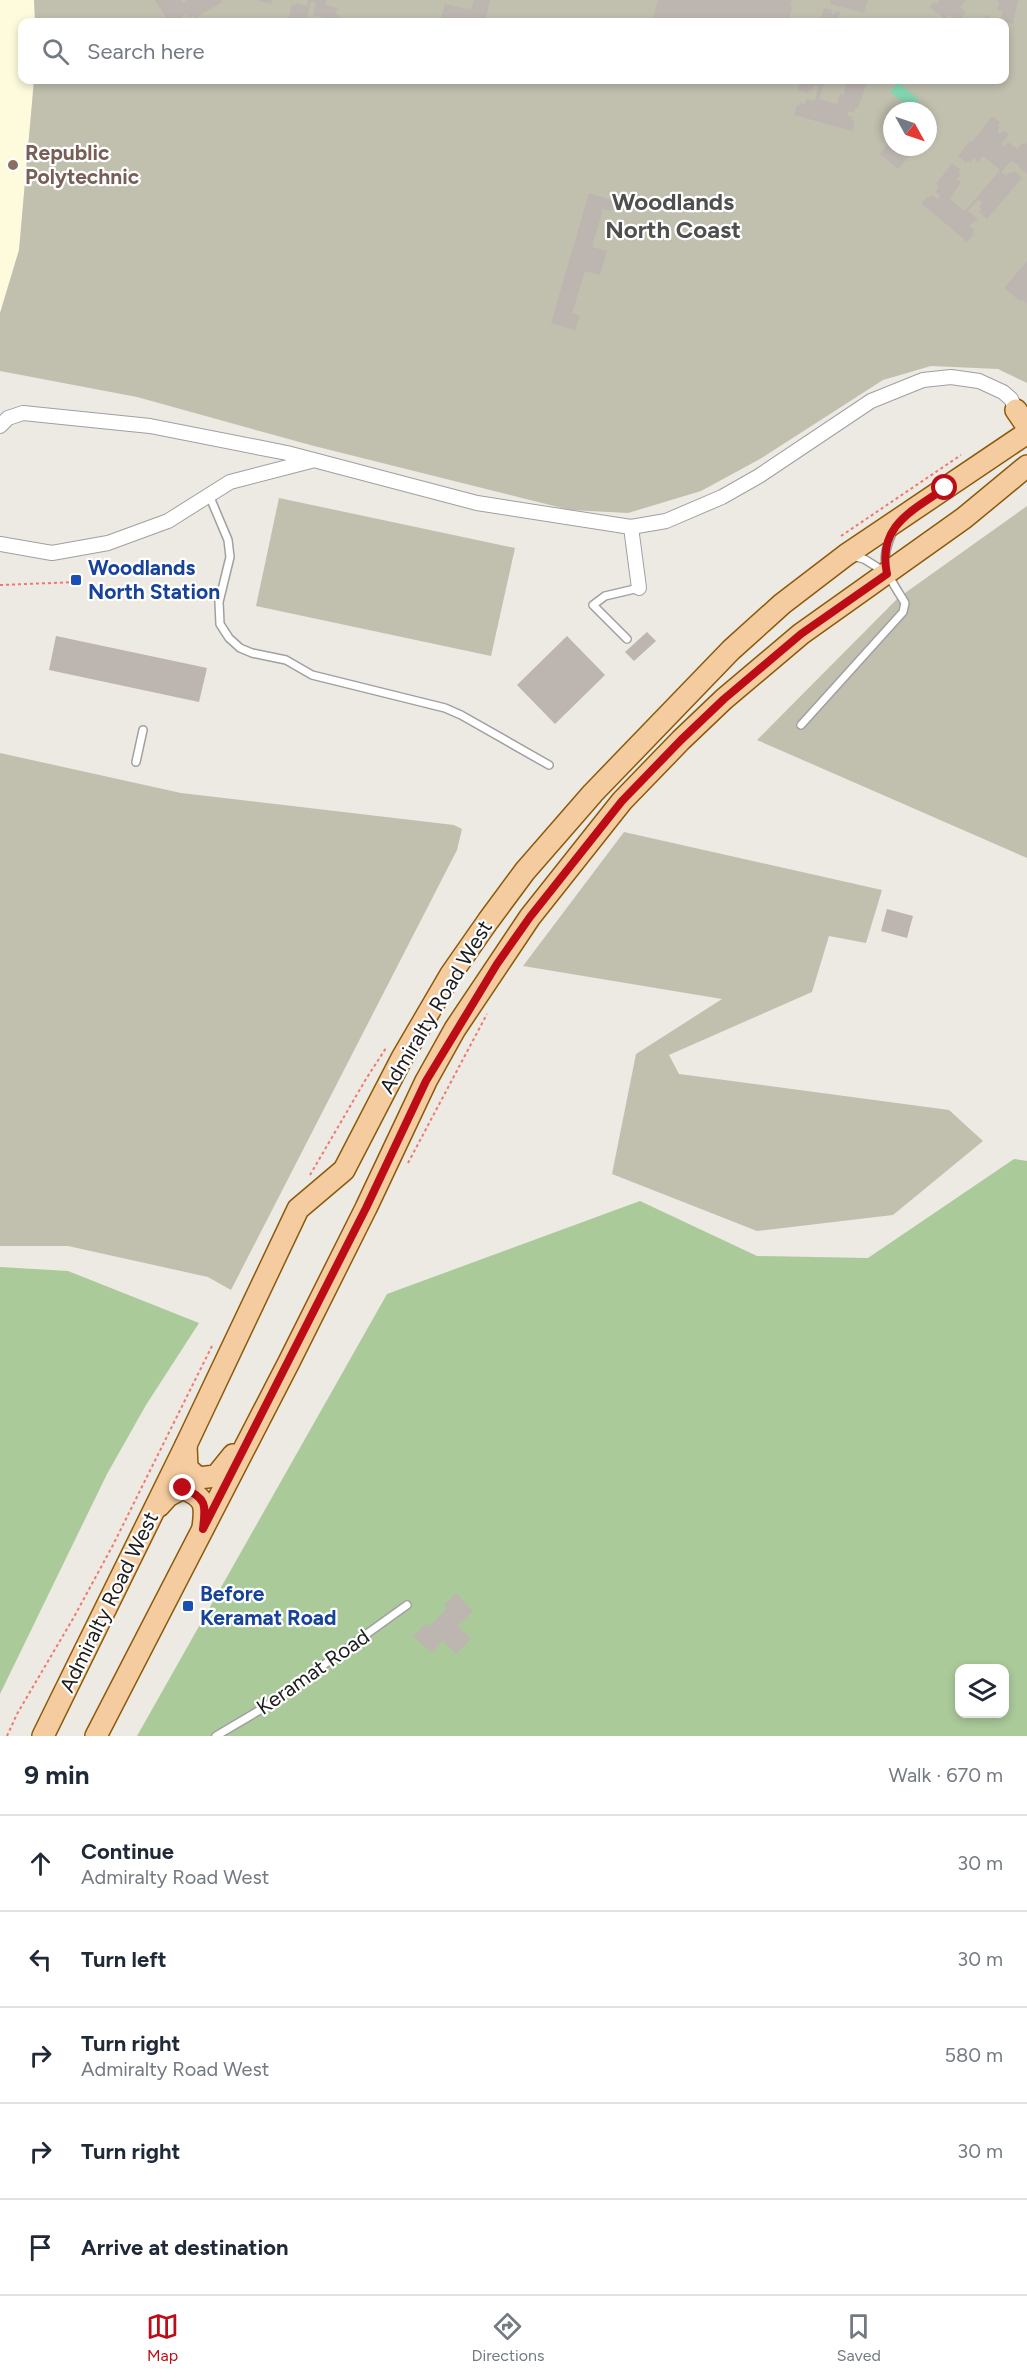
<!DOCTYPE html>
<html lang="en">
<head>
<meta charset="utf-8">
<style>
  body { margin:0; font-family:Figtree,sans-serif; background:#f2f2f3; color:#1f2937 }
  .controls { position:absolute; right:18px; bottom:18px; display:grid; overflow:hidden; border-radius:12px; box-shadow:0 3px 9px #0003 }
  .controls button { width:54px; height:54px; display:grid; place-items:center; padding:0; border:0; border-bottom:2px solid #e0e1e3; background:#fff; color:#1f2937; font:30px sans-serif }
  .compass { position:absolute; left:883px; top:102px; width:54px; height:54px; border-radius:50%; background:#fff; box-shadow:0 3px 9px #0003; rotate:130deg }
  .stop { position:absolute; width:18px; height:18px; margin:-14px; border:4px solid #bc0d16; border-radius:50%; background:#fff }
  .stop.end { background:#bc0d16; border-color:#fff; box-shadow:0 2px 6px #0008 }
  .list { margin:0; padding:0; list-style:none }
  h2 { display:flex; justify-content:space-between; align-items:center; height:78px; margin:0; padding:0 24px; font-size:26px }
  h2 small { font-size:20px; font-weight:400; color:#747a83 }
  .list li { display:grid; grid-template-columns:39px 1fr auto; gap:18px; align-items:center; box-sizing:border-box; height:96px; padding:0 24px; border-top:2px solid #e0e1e3 }
  .list b { display:block; font-size:22px; white-space:nowrap }
  .list p { margin:0; font-size:20px; white-space:nowrap; color:#747a83 }
  .list em { font-size:20px; font-style:normal; color:#747a83 }
  .icon { flex:none; width:33px; height:33px; fill:none; stroke:currentColor; stroke-width:2; stroke-linecap:round; stroke-linejoin:round }
  .map { position:relative; flex:none; width:1027px; height:1736px; overflow:hidden }
  .search { position:absolute; background:#fff; box-shadow:0 3px 9px #0003; left:18px; right:18px; top:18px; height:66px; display:flex; align-items:center; gap:15px; box-sizing:border-box; padding:0 21px; border-radius:12px; color:#747a83; font-size:22px }
  .sheet { height:558px; background:#fff }
  nav { display:flex; justify-content:space-around; align-items:center; box-sizing:border-box; height:84px; border-top:2px solid #e0e1e3; background:#fff; font-size:16px; color:#747a83 }
  nav a { display:grid; justify-items:center; gap:3px }
  nav .on { color:#bc0d16 }
  .map>svg:first-child { display:block }
</style>
</head>
<body>
<div class="map">
<svg width="1027" height="1736" viewBox="0 0 1027 1736">
  <rect width="100%" height="100%" fill="#ede9e3"/>
  <!-- education -->
  <path fill="#fdfbdc" d="M 0,0 L 34,0 L 35,22 L 22,22 L 22,80 L 34,80 L 19,250 L 0,313 Z"/>
  <!-- construction -->
  <g fill="#c1c0af" fill-rule="evenodd">
    <path d="M 34,0 L 1027,0 L 1027,383 L 998,369 L 931,366 L 883,380 L 760,459 L 701,491 L 628,513 L 570,510 L 314,446 L 137,397 L 0,371 L 0,313 L 19,250 L 34,80 L 1004,80 L 1004,22 L 35,22 ZM 892,111 L 928,111 L 928,147 L 892,147 Z"/>
    <path d="M 279,498 L 515,548 L 491,656 L 256,606 Z"/>
    <path d="M 1027,506 L 1027,858 L 757,740 L 898,598 Z"/>
    <path d="M 0,753 L 181,793 L 454,825 L 462,829 L 457,850 L 231,1290 L 208,1277 L 68,1246 L 0,1246 Z"/>
    <path d="M 624,832 L 882,890 L 866,943 L 829,936 L 812,992 L 669,1055 L 679,1074 L 949,1110 L 983,1141 L 893,1215 L 757,1231 L 612,1174 L 636,1054 L 722,999 L 523,966 Z"/>
  </g>
  <!-- forest -->
  <g fill="#aaca9a" fill-rule="evenodd">
    <path d="M 1014,1159 L 1027,1161 L 1027,1736 L 137,1736 L 387,1294 L 640,1201 L 757,1256 L 868,1258 ZM 960,1668 L 1004,1668 L 1004,1714 L 960,1714 Z"/>
    <path d="M 0,1267 L 68,1271 L 199,1323 L 146,1405 L 107,1474 L 0,1694 Z"/>
  </g>
  <!-- pitch -->
  <path fill="#85d8b4" d="M 898,82 L 919,100 L 911,109 L 890,92 Z"/>
  <!-- building -->
  <g fill="#bdb5b0">
    <path d="M 155,0 L 181,0 L 183,3 L 187,0 L 221,0 L 222,2 L 195,18 L 193,15 L 189,18 L 186,14 L 182,17 L 185,22 L 169,22 Z"/>
    <path d="M 256,0 L 272,0 L 271,4 Z"/>
    <path d="M 308,0 L 327,0 L 325,5 L 337,8 L 336,14 L 339,15 L 338,22 L 321,22 L 322,17 L 313,15 L 316,3 L 311,1 L 306,22 L 288,22 L 292,4 L 296,5 L 297,3 L 307,6 Z"/>
    <path d="M 474,0 L 490,0 L 485,22 L 461,22 L 441,18 L 445,4 L 471,10 Z"/>
    <path d="M 658,0 L 792,0 L 790,7 L 792,7 L 788,22 L 652,22 Z"/>
    <path d="M 831,0 L 868,0 L 864,13 L 830,4 Z"/>
    <path d="M 940,0 L 966,0 L 960,7 L 966,12 L 960,20 L 962,22 L 957,22 L 949,15 L 945,20 L 939,13 L 938,14 L 930,7 L 934,2 L 937,4 Z"/>
    <path d="M 995,0 L 1018,0 L 1013,24 L 1004,21 L 1005,18 L 1001,17 L 1003,11 L 997,10 L 999,2 Z"/>
    <path d="M 824,8 L 832,10 L 831,13 L 834,14 L 835,11 L 840,12 L 838,19 L 850,22 L 823,22 L 820,21 Z"/>
    <path d="M 987,15 L 993,22 L 978,22 L 982,18 L 983,20 Z"/>
    <path d="M 801,80 L 825,80 L 819,99 L 837,104 L 840,94 L 844,95 L 847,82 L 852,83 L 853,80 L 868,80 L 858,108 L 855,107 L 854,112 L 849,111 L 847,116 L 853,117 L 852,120 L 855,121 L 852,131 L 794,115 L 797,105 L 799,106 L 800,103 L 805,104 L 807,99 L 815,101 L 819,86 L 814,85 L 812,91 L 809,90 L 808,93 L 798,90 Z"/>
    <path d="M 992,116 L 1000,122 L 998,125 L 1000,127 L 997,131 L 1000,134 L 1004,130 L 1009,134 L 1001,144 L 1004,147 L 1008,142 L 1017,149 L 1023,143 L 1025,144 L 1027,142 L 1027,174 L 1018,166 L 1019,165 L 1011,161 L 1001,172 L 1006,176 L 1009,172 L 1011,174 L 1014,171 L 1022,178 L 987,219 L 979,212 L 981,209 L 979,207 L 982,203 L 978,200 L 968,211 L 978,219 L 969,226 L 974,230 L 972,233 L 974,234 L 967,242 L 921,203 L 928,196 L 930,198 L 932,195 L 937,199 L 940,195 L 935,192 L 939,187 L 936,184 L 952,163 L 960,169 L 958,172 L 961,174 L 957,179 L 961,182 L 950,199 L 965,211 L 1000,170 L 983,156 L 978,162 L 974,158 L 970,163 L 968,160 L 966,163 L 958,156 L 970,141 L 972,142 Z"/>
    <path d="M 892,139 L 892,147 L 917,147 L 898,169 L 880,154 Z"/>
    <path d="M 589,193 L 614,201 L 611,211 L 603,209 L 592,247 L 607,251 L 600,275 L 585,271 L 572,313 L 580,316 L 575,330 L 551,323 Z"/>
    <path d="M 1027,261 L 1027,304 L 1022,300 L 1020,301 L 1004,288 Z"/>
    <path d="M 647,632 L 656,641 L 634,661 L 625,652 Z"/>
    <path d="M 56,636 L 207,668 L 199,702 L 49,670 Z"/>
    <path d="M 567,636 L 605,675 L 555,724 L 517,685 Z"/>
    <path d="M 887,909 L 913,916 L 907,938 L 881,931 Z"/>
    <path d="M 456,1593 L 473,1611 L 458,1626 L 471,1639 L 456,1654 L 443,1641 L 431,1653 L 413,1636 L 426,1623 L 429,1626 L 447,1608 L 444,1605 Z"/>
  </g>
  <g fill="none" stroke-linecap="round" stroke-linejoin="round">
    <!-- lane casing -->
    <g stroke="#a0a0a0" stroke-width="10">
      <g id="lane">
        <path d="M 209,495 L 228,540 L 230,557 L 219,602 L 220,624 L 229,638 L 240,648 L 252,653 L 286,660 L 312,675 L 445,708 L 461,715 L 549,765"/>
        <path d="M 852,556 L 864,559 L 885,572"/>
        <path d="M 627,639 L 593,605 L 605,596 L 639,588"/>
        <path d="M 801,725 L 903,612 L 905,603 C 888,575 877,564 893,531"/>
        <path d="M 136,762 L 143,730"/>
        <path d="M 216,1736 L 265,1707 L 407,1605"/>
      </g>
    </g>
    <!-- street casing -->
    <g stroke="#a0a0a0" stroke-width="16">
      <g id="street">
        <path d="M 0,426 L 8,418 L 23,413 L 150,426 L 287,453 L 477,503 L 631,527 L 666,521 L 722,497 L 759,476 L 871,401 L 923,380 L 951,377 L 979,381 L 1003,392 L 1011,399 L 1016,410"/>
        <path d="M 631,527 L 639,588"/>
        <path d="M 0,544 L 52,553 L 108,543 L 168,521 L 230,482 L 311,461"/>
      </g>
    </g>
    <!-- primary casing -->
    <g stroke="#8b5a0a" stroke-width="24">
      <g id="primary">
        <path d="M 1016,410 L 1027,426"/>
        <path d="M 186,1445 L 187,1468 L 198,1478 L 216,1476 L 233,1455"/>
        <path d="M 159,1506 L 168,1496 L 183,1488 C 206,1498 206,1505 203,1528"/>
        <path d="M 43,1736 L 186,1445 L 298,1209 L 344,1170 L 402,1058 L 451,974 L 488,921 L 525,871 L 593,793 L 731,650 L 782,604 L 846,555 L 1027,433"/>
        <path d="M 96,1736 L 289,1362 L 366,1208 L 426,1081 L 455,1029 L 530,917 L 622,801 L 681,740 L 724,699 L 801,634 L 964,518 L 1027,466"/>
      </g>
    </g>
    <!-- path -->
    <g stroke="#f07871" stroke-width="2" stroke-dasharray="3 3" stroke-linecap="butt">
      <path d="M 841,536 L 961,455"/>
      <path d="M 0,585 L 77,582"/>
      <path d="M 408,1163 L 487,1014"/>
      <path d="M 310,1175 L 366,1079 L 386,1048"/>
      <path d="M 7,1736 L 17,1714 L 74,1617 L 113,1545 L 212,1346"/>
    </g>
    <!-- lane -->
    <use href="#lane" stroke="#fff" stroke-width="7"/>
    <!-- street -->
    <use href="#street" stroke="#fff" stroke-width="14"/>
    <!-- primary -->
    <use href="#primary" stroke="#f5cca0" stroke-width="21"/>
  </g>
  <g fill="none" stroke-linecap="round" stroke-linejoin="round">
    <!-- route -->
    <path stroke="#bc0d16" stroke-width="8" d="M 183,1488 C 207,1498 206,1505 203,1529 L 366,1208 L 426,1081 L 497,964 L 530,917 L 622,801 L 681,740 L 724,699 L 801,634 L 887,574 C 877,526 912,511 945,488"/>
  </g>
  <!-- markers -->
  <circle fill="#8d6e63" stroke="#fff" stroke-width="2" cx="13" cy="165" r="6"/>
  <g fill="#1a4fb4" stroke="#fff" stroke-width="2">
    <rect x="70" y="574" width="12" height="12" rx="3"/>
    <rect x="182" y="1600" width="12" height="12" rx="3"/>
  </g>
  <g text-anchor="middle" stroke-width="4.5" stroke-linejoin="round" paint-order="stroke">
    <!-- education labels -->
    <g font-size="21" font-weight="bold" fill="#785e54" stroke="#fff" text-anchor="start">
      <text x="25" y="160">Republic<tspan x="25" dy="24">Polytechnic</tspan></text>
    </g>
    <!-- transit labels -->
    <g font-size="21" font-weight="bold" fill="#164399" stroke="#fff" text-anchor="start">
      <text x="88" y="575">Woodlands<tspan x="88" dy="24">North Station</tspan></text>
      <text x="200" y="1601">Before<tspan x="200" dy="24">Keramat Road</tspan></text>
    </g>
    <!-- street labels -->
    <g font-size="21" fill="#1c1c1c" stroke="#fff">
      <text transform="translate(436 1007) rotate(-59)" y="7">Admiralty Road West</text>
      <text transform="translate(109 1602) rotate(-64)" y="7">Admiralty Road West</text>
      <text transform="translate(313 1672) rotate(-35)" y="7">Keramat Road</text>
    </g>
    <!-- quarter labels -->
    <g font-size="24" font-weight="bold" fill="#4f4f4f" stroke="#fff">
      <text x="673" y="210">Woodlands<tspan x="673" dy="28">North Coast</tspan></text>
    </g>
  </g>
</svg>
<div class="controls">
<button><svg class="icon" aria-label="layers" viewBox="0 0 24 24"><path d="M12 4l9 5-9 5-9-5zM3 14l9 5 9-5"/></svg></button>
</div>
<svg class="compass" viewBox="-18 -18 36 36"><path d="M0-13l5 13h-10z" fill="#e53935"/><path d="M0 13l5-13h-10z" fill="#747a83"/></svg>
<div class="stop" style="left:945px;top:488px"></div>
<div class="stop end" style="left:183px;top:1488px"></div>
<div class="search"><svg class="icon" aria-label="search" viewBox="0 0 24 24"><circle cx="10" cy="10" r="6"/><path d="M15 15l6 6"/></svg>Search here</div>
</div>
<section class="sheet">
<h2>9 min<small>Walk · 670 m</small></h2>
<ul class="list">
<li><svg class="icon" aria-label="ahead" viewBox="0 0 24 24"><path d="M12 20V5M6 11l6-6 6 6"/></svg><div><b>Continue</b><p>Admiralty Road West</p></div><em>30 m</em></li>
<li><svg class="icon" aria-label="left" viewBox="0 0 24 24"><path d="M17 20v-9H6M10 6l-5 5 5 5"/></svg><div><b>Turn left</b></div><em>30 m</em></li>
<li><svg class="icon" aria-label="right" viewBox="0 0 24 24"><path d="M7 20v-9h11M14 6l5 5-5 5"/></svg><div><b>Turn right</b><p>Admiralty Road West</p></div><em>580 m</em></li>
<li><svg class="icon" aria-label="right" viewBox="0 0 24 24"><path d="M7 20v-9h11M14 6l5 5-5 5"/></svg><div><b>Turn right</b></div><em>30 m</em></li>
<li><svg class="icon" aria-label="arrive" viewBox="0 0 24 24"><path d="M6 21V4h12l-3 4 3 4H6"/></svg><div><b>Arrive at destination</b></div></li>
</ul>
</section>
<nav>
<a class="on"><svg class="icon" aria-label="map" viewBox="0 0 24 24"><path d="M3 6l6-2 6 2 6-2v14l-6 2-6-2-6 2zM9 4v14M15 6v14"/></svg>Map</a>
<a><svg class="icon" aria-label="directions" viewBox="0 0 24 24"><path d="M12 3l9 9-9 9-9-9zM9 14v-3h6M13 9l2 2-2 2"/></svg>Directions</a>
<a><svg class="icon" aria-label="saved" viewBox="0 0 24 24"><path d="M7 4h10v16l-5-4-5 4z"/></svg>Saved</a>
</nav>
</body>
</html>
